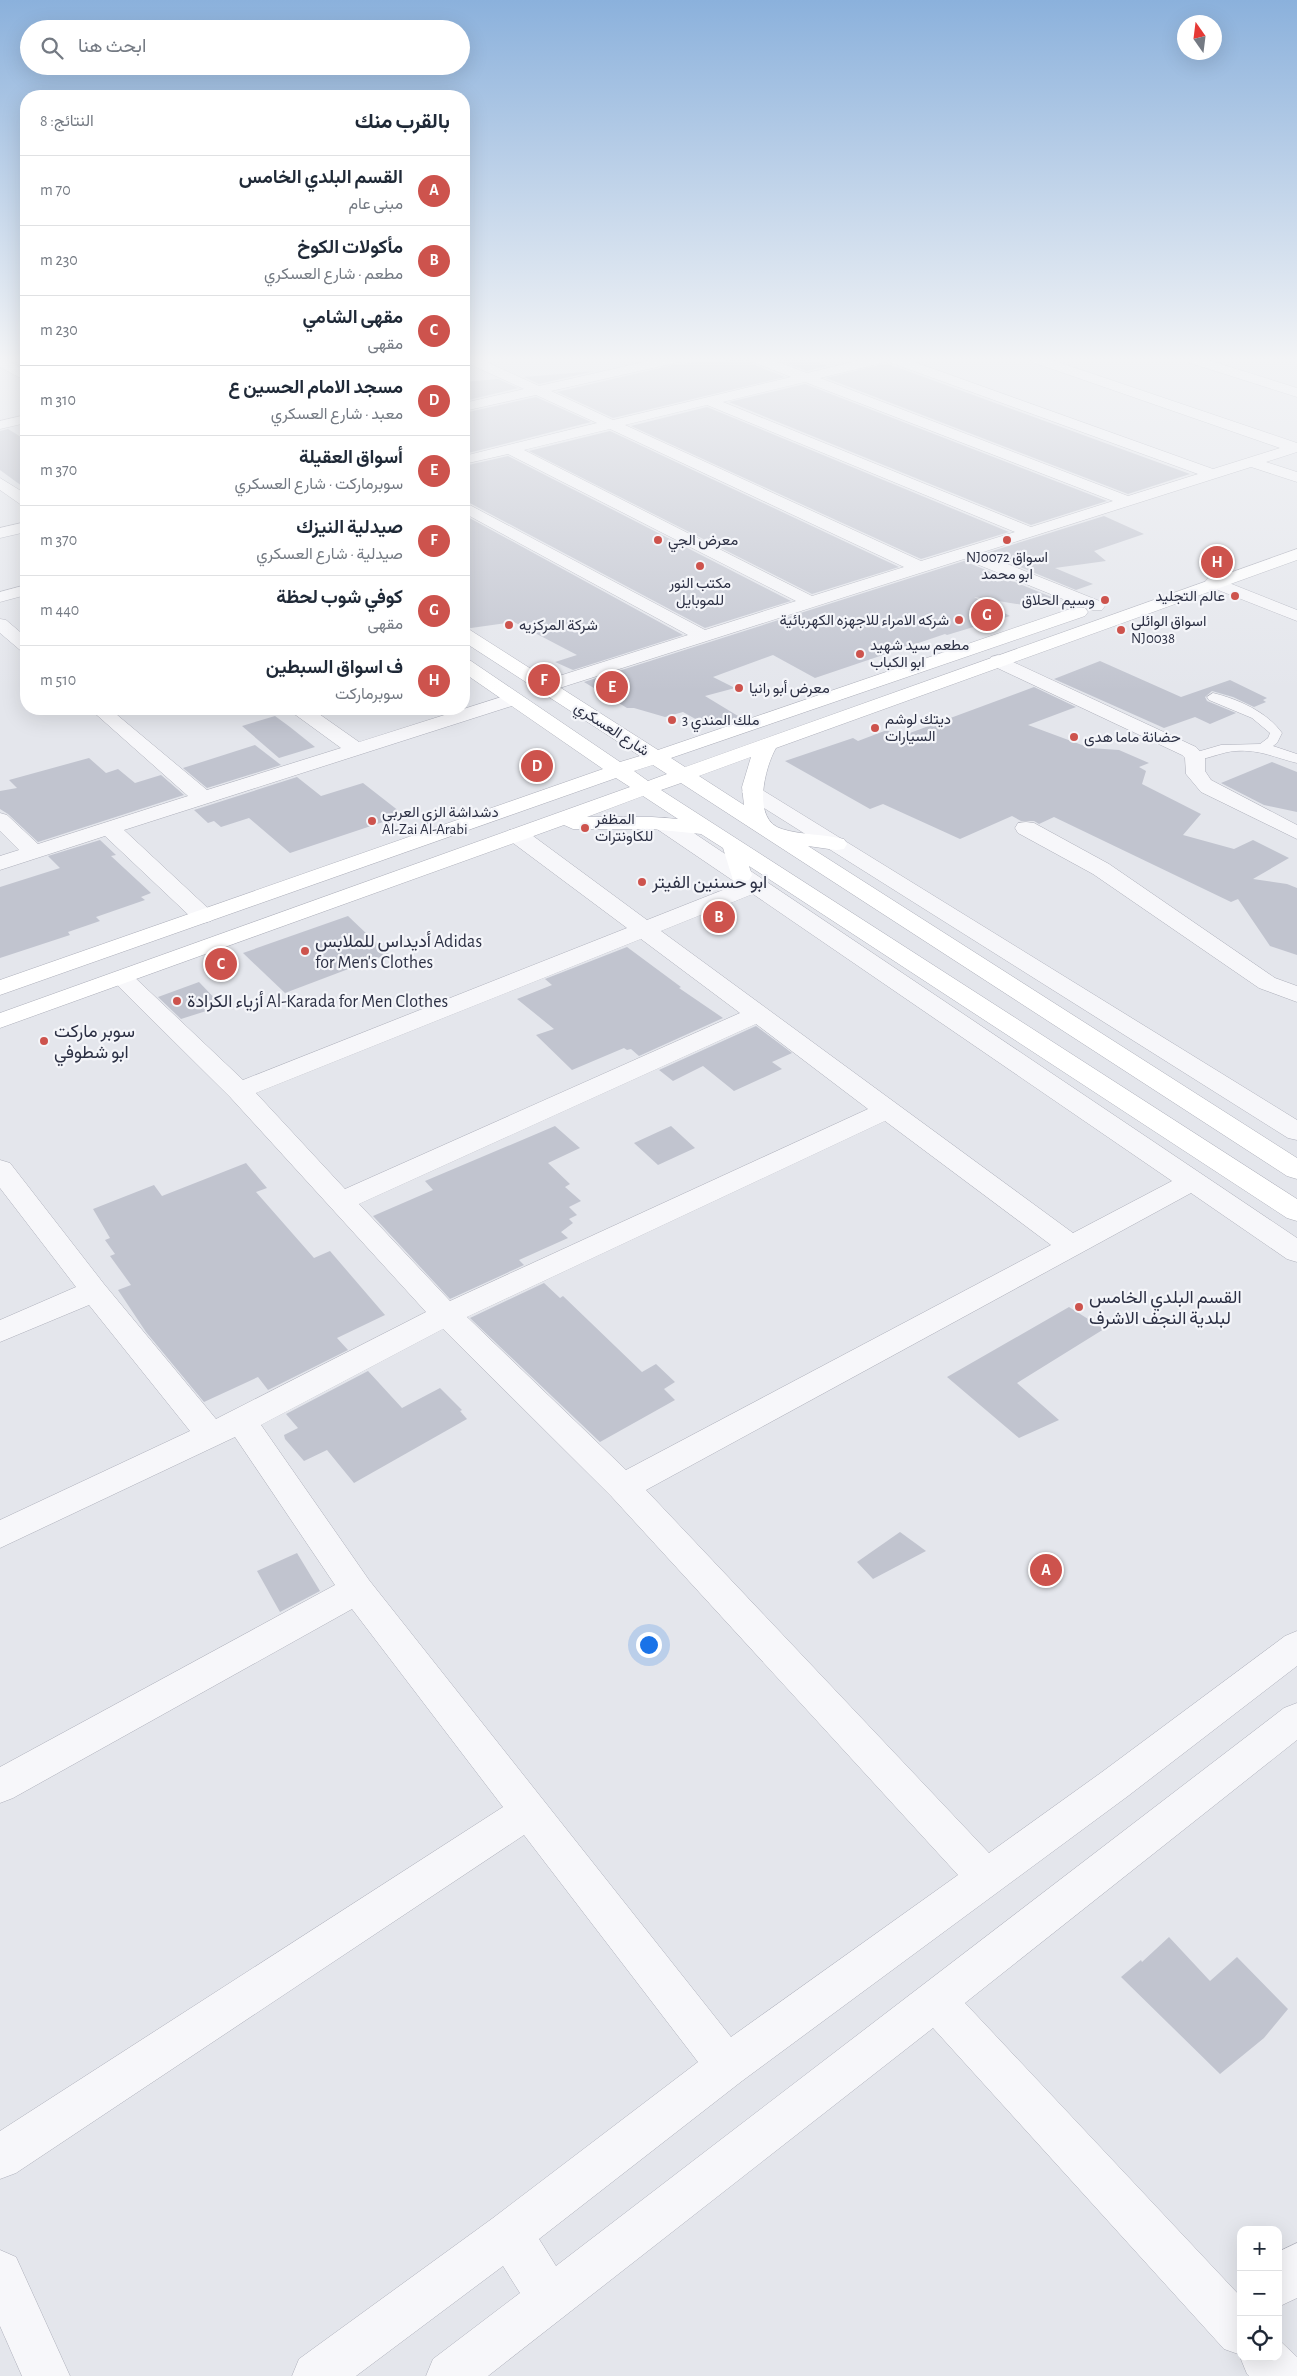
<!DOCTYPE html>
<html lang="ar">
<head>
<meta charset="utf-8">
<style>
  body { margin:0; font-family:"Alegreya Sans",Vazirmatn,sans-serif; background:#f2f2f3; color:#1f2937; direction:rtl }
  .controls { position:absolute; right:15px; bottom:15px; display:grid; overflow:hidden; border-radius:10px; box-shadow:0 5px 20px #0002 }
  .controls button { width:45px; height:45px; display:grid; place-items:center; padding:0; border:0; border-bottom:1px solid #e0e1e3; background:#fff; color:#1f2937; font:25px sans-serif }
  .compass { position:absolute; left:1177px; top:15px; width:45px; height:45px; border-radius:50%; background:#fff; box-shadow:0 5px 20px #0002; rotate:346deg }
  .you { position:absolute; left:648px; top:1644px; width:18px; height:18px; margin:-12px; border:4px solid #fff; border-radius:50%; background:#1a73e8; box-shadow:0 0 0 8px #1a73e833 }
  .badge { display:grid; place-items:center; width:32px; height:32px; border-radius:50%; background:#cd534d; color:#fff; font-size:16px; font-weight:700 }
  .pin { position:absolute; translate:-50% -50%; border:2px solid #fff; box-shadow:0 1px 5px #0006 }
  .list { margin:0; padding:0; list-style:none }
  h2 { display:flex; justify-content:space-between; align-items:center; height:65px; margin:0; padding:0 20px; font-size:21px }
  h2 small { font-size:16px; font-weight:400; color:#747a83 }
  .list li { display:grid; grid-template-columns:32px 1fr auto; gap:15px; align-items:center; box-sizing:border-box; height:70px; padding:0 20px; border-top:1px solid #e0e1e3 }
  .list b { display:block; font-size:19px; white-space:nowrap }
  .list p { margin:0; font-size:16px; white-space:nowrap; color:#747a83 }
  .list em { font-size:16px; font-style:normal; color:#747a83 }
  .icon { flex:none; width:28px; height:28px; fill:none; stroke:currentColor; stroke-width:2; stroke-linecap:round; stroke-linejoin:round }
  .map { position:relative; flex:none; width:1297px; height:2376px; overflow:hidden; direction:ltr }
  .search { position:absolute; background:#fff; box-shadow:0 5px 20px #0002; left:20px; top:20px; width:450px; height:55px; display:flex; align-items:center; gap:12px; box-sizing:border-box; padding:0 18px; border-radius:28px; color:#747a83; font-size:19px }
  .panel { position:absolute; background:#fff; box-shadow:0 5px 20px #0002; left:20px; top:90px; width:450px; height:625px; border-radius:20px; direction:rtl }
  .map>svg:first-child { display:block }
</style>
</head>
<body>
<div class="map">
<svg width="1297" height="2376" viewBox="0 0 1297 2376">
  <rect width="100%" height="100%" fill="#e4e6ec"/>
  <!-- building -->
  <g fill="#c1c4cf">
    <path d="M 743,359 L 749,359 L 752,364 L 785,377 L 613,418 L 557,392 L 677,364 Z"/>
    <path d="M 775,359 L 807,359 L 827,366 L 807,371 Z"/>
    <path d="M 888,363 L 888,364 L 1190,474 L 1128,494 L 826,378 Z"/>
    <path d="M 595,371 L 539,384 L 524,377 Z"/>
    <path d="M 498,379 L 518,388 L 464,401 L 464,382 Z"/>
    <path d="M 805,384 L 1107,501 L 1031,525 L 729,402 Z"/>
    <path d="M 536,397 L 591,422 L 464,454 L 464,413 Z"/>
    <path d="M 707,407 L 1009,532 L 921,559 L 631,426 Z"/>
    <path d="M 8,429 L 26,440 L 26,489 L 0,470 L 0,431 Z"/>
    <path d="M 610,431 L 899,567 L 812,594 L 529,451 Z"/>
    <path d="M 508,456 L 791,601 L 705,628 L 464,500 L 464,466 Z"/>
    <path d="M 464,515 L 683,635 L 573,670 L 555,662 L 577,655 L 514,622 L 471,628 L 464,627 Z"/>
    <path d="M 1104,516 L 1144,534 L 1094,551 L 1106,561 L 1055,568 L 1093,584 L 1076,590 L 986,553 Z"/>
    <path d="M 964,561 L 1054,598 L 1029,606 L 974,597 L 1010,616 L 947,635 L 945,634 L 815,678 L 773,655 L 713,677 L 735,688 L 705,696 L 743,719 L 720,727 L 713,724 L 708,726 L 683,712 L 665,717 L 634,708 L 627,708 L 584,682 Z"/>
    <path d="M 1100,661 L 1181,697 L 1230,680 L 1267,698 L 1263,700 L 1266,702 L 1254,707 L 1233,697 L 1212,691 L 1205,697 L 1207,701 L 1236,713 L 1210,724 L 1195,717 L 1164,728 L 1054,679 Z"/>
    <path d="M 1034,687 L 1076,707 L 1028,725 L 1090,748 L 1119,750 L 1149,763 L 1139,767 L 1146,771 L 1142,784 L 1201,814 L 1183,835 L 1234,849 L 1253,840 L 1289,858 L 1253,879 L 1287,884 L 1297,888 L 1297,955 L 1270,946 L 1238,899 L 1231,902 L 1054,817 L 1039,824 L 1034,821 L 1021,821 L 1012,816 L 960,839 L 883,804 L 870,809 L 785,761 L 853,738 L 858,741 L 887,730 L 899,737 Z"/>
    <path d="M 275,716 L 290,727 L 315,747 L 279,758 L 242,726 Z"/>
    <path d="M 255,745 L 281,765 L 207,788 L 183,768 Z"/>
    <path d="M 89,758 L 106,773 L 118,769 L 135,783 L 161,775 L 184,795 L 38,842 L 8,814 L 0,809 L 0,791 L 17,788 L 9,780 Z"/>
    <path d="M 1272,762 L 1297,772 L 1297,812 L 1264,805 L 1221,783 Z"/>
    <path d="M 297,777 L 321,796 L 363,783 L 404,815 L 290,853 L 249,818 L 221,827 L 214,821 L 208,823 L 194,810 Z"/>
    <path d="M 100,840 L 116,855 L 111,856 L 151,893 L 141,897 L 145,900 L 96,917 L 100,921 L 68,932 L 70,935 L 0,958 L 0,887 L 60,868 L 48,856 Z"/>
    <path d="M 348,916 L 388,954 L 285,993 L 243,953 Z"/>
    <path d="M 627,947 L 681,987 L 679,988 L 723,1018 L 639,1056 L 631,1049 L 627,1050 L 624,1048 L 572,1070 L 536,1035 L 554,1029 L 517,999 L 552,985 L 545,979 Z"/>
    <path d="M 199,982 L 222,1006 L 181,1019 L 158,997 Z"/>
    <path d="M 756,1026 L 792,1053 L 772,1062 L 782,1069 L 734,1091 L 703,1066 L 673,1081 L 659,1070 Z"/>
    <path d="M 555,1126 L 580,1148 L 548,1163 L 570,1184 L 565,1187 L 581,1201 L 569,1207 L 577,1215 L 569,1219 L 573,1223 L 561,1232 L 568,1238 L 519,1260 L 524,1265 L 450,1299 L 373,1216 L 433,1190 L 425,1181 Z"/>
    <path d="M 671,1126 L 695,1148 L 658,1165 L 634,1143 Z"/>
    <path d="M 246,1163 L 267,1188 L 256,1192 L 314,1258 L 330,1251 L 385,1315 L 337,1338 L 348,1350 L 268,1390 L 258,1377 L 204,1402 L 146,1332 L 118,1290 L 131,1285 L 110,1256 L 115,1254 L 105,1240 L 110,1238 L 93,1209 L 154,1185 L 162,1196 Z"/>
    <path d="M 544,1283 L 560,1298 L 563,1296 L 642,1372 L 656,1364 L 675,1382 L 664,1389 L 675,1400 L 600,1442 L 470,1318 Z"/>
    <path d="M 1069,1307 L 1104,1329 L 1017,1383 L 1059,1420 L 1019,1438 L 947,1377 Z"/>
    <path d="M 368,1371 L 402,1408 L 440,1388 L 462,1410 L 460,1411 L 467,1419 L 354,1483 L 327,1450 L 304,1461 L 285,1439 L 284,1435 L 298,1428 L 286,1414 Z"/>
    <path d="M 900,1532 L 926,1551 L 873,1579 L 857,1562 Z"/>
    <path d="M 297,1553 L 320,1591 L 280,1612 L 257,1571 Z"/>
    <path d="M 1169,1937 L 1210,1981 L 1237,1957 L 1288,2009 L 1264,2038 L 1220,2074 L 1121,1977 L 1141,1960 L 1142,1962 Z"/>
  </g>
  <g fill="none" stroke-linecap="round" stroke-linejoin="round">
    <!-- service casing -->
    <g stroke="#adafba" stroke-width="1">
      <path id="service" d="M 1213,693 C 1238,699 1267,712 1282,733 L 1277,743 L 1273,746 L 1297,754 L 1297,763 C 1276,758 1259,749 1236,751 C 1223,751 1202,762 1190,760 L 1189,757 L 1190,754 L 1221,745 L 1260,744 L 1268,738 L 1270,733 L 1252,718 L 1209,700 L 1207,697 Z"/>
    </g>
    <!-- minor casing -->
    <g stroke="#adafba" stroke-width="1">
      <g id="minor">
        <path d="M 464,359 L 480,359 L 539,386 L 657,359 L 681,359 L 679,362 L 551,391 L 613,420 L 791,377 L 753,362 L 751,359 L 770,359 L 807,373 L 865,359 L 906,359 L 1213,469 L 1280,448 L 1032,362 L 1030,359 L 1049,359 L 1297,443 L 1297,452 L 1266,462 L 1297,472 L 1297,482 L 1251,467 L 980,553 L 1102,602 L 1105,606 L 1102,610 L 1090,610 L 964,559 L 547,692 L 540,690 L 538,686 L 540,682 L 688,635 L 464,513 L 464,502 L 705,630 L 796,601 L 508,454 L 464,464 L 464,456 L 597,423 L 536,395 L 464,411 L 464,403 L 524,389 L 465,362 ZM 888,359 L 889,362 L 1198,474 L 1128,496 L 820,378 L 886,362 ZM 805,382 L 1113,501 L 1031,527 L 723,402 ZM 707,405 L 1015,532 L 921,561 L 625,425 ZM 610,429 L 904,567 L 812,596 L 524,450 Z"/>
        <path d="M 1185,359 L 1205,359 L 1297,388 L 1297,397 L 1187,362 Z"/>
        <path d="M 26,415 L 26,423 L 0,429 L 0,421 Z"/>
        <path d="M 0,478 L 26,494 L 26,506 L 20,504 L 0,490 Z"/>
        <path d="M 26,522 L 26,532 L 0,538 L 0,528 Z"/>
        <path d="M 1214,577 L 1297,610 L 1297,621 L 1208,586 L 1205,582 L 1208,578 Z"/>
        <path d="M 26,585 L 26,595 L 0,602 L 0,592 Z"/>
        <path d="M 0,619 L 6,620 L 26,637 L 26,651 L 20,650 L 0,633 Z"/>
        <path d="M 998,655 L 1196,747 L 1205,757 L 1205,771 L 1211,780 L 1297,825 L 1297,839 L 1201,792 L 1186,774 L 1185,758 L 1182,755 L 991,665 L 989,661 L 991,657 Z"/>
        <path d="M 514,693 L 521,695 L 524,699 L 521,703 L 124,830 L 211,911 L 214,916 L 211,921 L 203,923 L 195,921 L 105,836 L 0,870 L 0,856 L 19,850 L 0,831 L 0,813 L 7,815 L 38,844 L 188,796 L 90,709 L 110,709 L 207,790 L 341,748 L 293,713 L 291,709 L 312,709 L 359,742 Z"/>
        <path d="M 752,786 L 759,788 L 1297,1120 L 1297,1140 L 1288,1138 L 745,796 L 742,792 L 745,788 Z"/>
        <path d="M 665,818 L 673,819 L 1297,1238 L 1297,1262 L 1287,1259 L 1191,1193 L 646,1490 L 989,1853 L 1102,1772 L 1285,1636 L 1297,1631 L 1297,1666 L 1128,1796 L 742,2081 L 539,2239 L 556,2266 L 1284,1708 L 1297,1703 L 1297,1740 L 965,2003 L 1241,2297 L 1241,2355 L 1224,2349 L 933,2028 L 488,2376 L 426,2376 L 433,2359 L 520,2293 L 503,2266 L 356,2376 L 292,2376 L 299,2359 L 493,2218 L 698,2062 L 524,1835 L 16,2173 L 0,2179 L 0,2131 L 503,1807 L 352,1609 L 13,1798 L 0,1803 L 0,1767 L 335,1585 L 235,1437 L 0,1548 L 0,1520 L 190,1431 L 89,1305 L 0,1342 L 0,1320 L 76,1287 L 0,1188 L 0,1160 L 10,1163 L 104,1284 L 216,1419 L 426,1312 L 230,1097 L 110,978 L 114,973 L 122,971 L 130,973 L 243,1080 L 627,928 L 509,840 L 506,835 L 509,830 L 517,829 L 525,830 L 647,920 L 738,884 L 657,829 L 654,824 L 657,819 ZM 753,894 L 1172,1181 L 1073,1233 L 661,931 ZM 641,939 L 740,1013 L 345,1189 L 256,1093 ZM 756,1024 L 868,1109 L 450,1301 L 359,1204 ZM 885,1121 L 1051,1245 L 626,1470 L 467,1317 ZM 443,1329 L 611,1496 L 958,1875 L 731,2037 L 369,1580 L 261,1425 Z"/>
        <path d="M 1026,822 L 1034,823 L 1109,864 L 1275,978 L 1297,986 L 1297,1002 L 1259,988 L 1093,874 L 1018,833 L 1015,828 L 1018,823 Z"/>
        <path d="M 1297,2243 L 1297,2298 L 1278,2307 L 1278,2252 Z"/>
        <path d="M 0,2250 L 16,2257 L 70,2376 L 22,2376 L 0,2326 Z"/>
        <path d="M 1278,2339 L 1297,2357 L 1297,2376 L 1249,2376 L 1247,2374 L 1240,2357 L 1241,2356 L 1278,2357 Z"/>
      </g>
    </g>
    <!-- secondary casing -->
    <g stroke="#adafba" stroke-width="1">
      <g id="secondary">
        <path d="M 0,359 L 6,359 L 26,371 L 26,381 L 0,367 Z"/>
        <path d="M 1297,549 L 1297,560 L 776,748 C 765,767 751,820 782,829 C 801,835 824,834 844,839 L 847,844 L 844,849 L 836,850 L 808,846 L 1297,1158 L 1297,1179 L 1287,1176 L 681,783 L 661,790 L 1297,1199 L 1297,1221 L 1287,1218 L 749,866 L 752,875 L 749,880 L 741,882 L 733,880 L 723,848 L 701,834 L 652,829 L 573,829 L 564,825 L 0,1028 L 0,1013 L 630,787 L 616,778 L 0,995 L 0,980 L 603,769 L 464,673 L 464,659 L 471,661 L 620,762 L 640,756 L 464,642 L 464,629 L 470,630 L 658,750 L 1073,608 L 1085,608 L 1088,612 L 1085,616 L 671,758 L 685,767 ZM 751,757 L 742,787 L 744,805 L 699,776 ZM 653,765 L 667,774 L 648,781 L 634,771 ZM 643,796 L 678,819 L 652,817 L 587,817 Z"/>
      </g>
    </g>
    <!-- service -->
    <use href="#service" fill="#f7f7fa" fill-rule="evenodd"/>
    <!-- minor -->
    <use href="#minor" fill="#f7f7fa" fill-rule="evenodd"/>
    <!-- secondary -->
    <use href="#secondary" fill="#fff" fill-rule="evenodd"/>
  </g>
  <!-- sky -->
  <linearGradient id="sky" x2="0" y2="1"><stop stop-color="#8bb1dc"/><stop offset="0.52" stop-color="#f3f4f6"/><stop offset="1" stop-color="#f3f4f6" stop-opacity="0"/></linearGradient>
  <rect width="1297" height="691" fill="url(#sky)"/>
  <!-- markers -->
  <g fill="#cd534d" stroke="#f4f5f9" stroke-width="2">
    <circle cx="658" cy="540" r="5"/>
    <circle cx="1007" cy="540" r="5"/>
    <circle cx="700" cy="566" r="5"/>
    <circle cx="1235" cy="596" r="5"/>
    <circle cx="1105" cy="600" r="5"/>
    <circle cx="959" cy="620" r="5"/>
    <circle cx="509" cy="625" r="5"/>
    <circle cx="1121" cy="630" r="5"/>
    <circle cx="860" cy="654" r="5"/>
    <circle cx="739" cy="688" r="5"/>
    <circle cx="672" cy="720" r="5"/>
    <circle cx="875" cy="728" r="5"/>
    <circle cx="1074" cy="737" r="5"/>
    <circle cx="372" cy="821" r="5"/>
    <circle cx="585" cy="828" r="5"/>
    <circle cx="642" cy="882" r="5"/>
    <circle cx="305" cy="951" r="5"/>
    <circle cx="177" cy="1001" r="5"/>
    <circle cx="44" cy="1041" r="5"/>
    <circle cx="1079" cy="1307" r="5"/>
  </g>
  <g text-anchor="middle" stroke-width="4.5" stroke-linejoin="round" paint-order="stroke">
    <!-- far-poi labels -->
    <g font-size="15" fill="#2c3044" stroke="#f4f5f9" text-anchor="start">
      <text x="668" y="545">معرض الجي</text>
      <text x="1007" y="562" text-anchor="middle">NJ0072 اسواق<tspan x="1007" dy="17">ابو محمد</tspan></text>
      <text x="700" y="588" text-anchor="middle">مكتب النور<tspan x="700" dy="17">للموبايل</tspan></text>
      <text x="1225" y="601" text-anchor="end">عالم التجليد</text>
      <text x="1095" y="605" text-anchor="end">وسيم الحلاق</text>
      <text x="949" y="625" text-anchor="end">شركه الامراء للاجهزه الكهربائية</text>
      <text x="1131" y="626">اسواق الوائلی<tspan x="1131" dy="17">NJ0038</tspan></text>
      <text x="519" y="630">شركة المركزيه</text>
      <text x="870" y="650">مطعم سيد شهيد<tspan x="870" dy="17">ابو الكباب</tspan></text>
      <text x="749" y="693">معرض أبو رانيا</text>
      <text x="885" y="724">ديتك لوشم<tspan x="885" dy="17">السيارات</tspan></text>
      <text x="682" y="725">ملك المندي 3</text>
      <text x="1084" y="742">حضانة ماما هدى</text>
      <text x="382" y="817">دشداشة الزي العربي<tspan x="382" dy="17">Al-Zai Al-Arabi</tspan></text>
      <text x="595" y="824">المظفر<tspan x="595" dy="17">للكاونترات</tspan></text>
    </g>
    <!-- far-street labels -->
    <g font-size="15" fill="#2c3044" stroke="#f4f5f9">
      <text transform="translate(612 729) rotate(33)" y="5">شارع العسكري</text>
    </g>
    <!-- poi labels -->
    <g font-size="18" fill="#2c3044" stroke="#f4f5f9" text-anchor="start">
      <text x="652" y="888">ابو حسنين الفيتر</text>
      <text x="315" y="947">أديداس للملابس Adidas<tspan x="315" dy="21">for Men's Clothes</tspan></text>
      <text x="187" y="1007">أزياء الكرادة Al-Karada for Men Clothes</text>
      <text x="54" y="1037">سوبر ماركت<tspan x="54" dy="21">ابو شطوفي</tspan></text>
      <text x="1089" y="1303">القسم البلدي الخامس<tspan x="1089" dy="21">لبلدية النجف الاشرف</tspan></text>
    </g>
  </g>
</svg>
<div class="controls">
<button>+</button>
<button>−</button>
<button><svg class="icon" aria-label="locate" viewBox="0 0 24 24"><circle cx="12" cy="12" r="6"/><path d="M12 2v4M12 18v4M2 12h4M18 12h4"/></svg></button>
</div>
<svg class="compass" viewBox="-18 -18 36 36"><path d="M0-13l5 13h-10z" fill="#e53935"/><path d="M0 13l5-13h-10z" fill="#747a83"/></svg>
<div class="you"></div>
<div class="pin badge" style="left:1046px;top:1570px">A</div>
<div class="pin badge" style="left:719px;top:917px">B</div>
<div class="pin badge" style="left:221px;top:964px">C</div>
<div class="pin badge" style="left:537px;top:766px">D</div>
<div class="pin badge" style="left:612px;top:687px">E</div>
<div class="pin badge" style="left:544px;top:680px">F</div>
<div class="pin badge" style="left:987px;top:615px">G</div>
<div class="pin badge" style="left:1217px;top:562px">H</div>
<div class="search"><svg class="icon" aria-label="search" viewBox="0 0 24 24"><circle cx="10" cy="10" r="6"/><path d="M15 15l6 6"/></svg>ابحث هنا</div>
<section class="panel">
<h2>بالقرب منك<small>النتائج: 8</small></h2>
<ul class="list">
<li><span class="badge">A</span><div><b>القسم البلدي الخامس</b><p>مبنى عام</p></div><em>70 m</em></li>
<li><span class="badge">B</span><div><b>مأكولات الكوخ</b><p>مطعم · شارع العسكري</p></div><em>230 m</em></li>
<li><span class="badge">C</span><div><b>مقهى الشامي</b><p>مقهى</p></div><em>230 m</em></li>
<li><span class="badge">D</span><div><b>مسجد الامام الحسين ع</b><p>معبد · شارع العسكري</p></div><em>310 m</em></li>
<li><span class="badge">E</span><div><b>أسواق العقيلة</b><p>سوبرماركت · شارع العسكري</p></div><em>370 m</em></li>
<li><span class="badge">F</span><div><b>صيدلية النيزك</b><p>صيدلية · شارع العسكري</p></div><em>370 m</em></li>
<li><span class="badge">G</span><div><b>كوفي شوب لحظة</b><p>مقهى</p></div><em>440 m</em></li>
<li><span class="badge">H</span><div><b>ف اسواق السبطين</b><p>سوبرماركت</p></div><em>510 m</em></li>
</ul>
</section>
</div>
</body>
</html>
